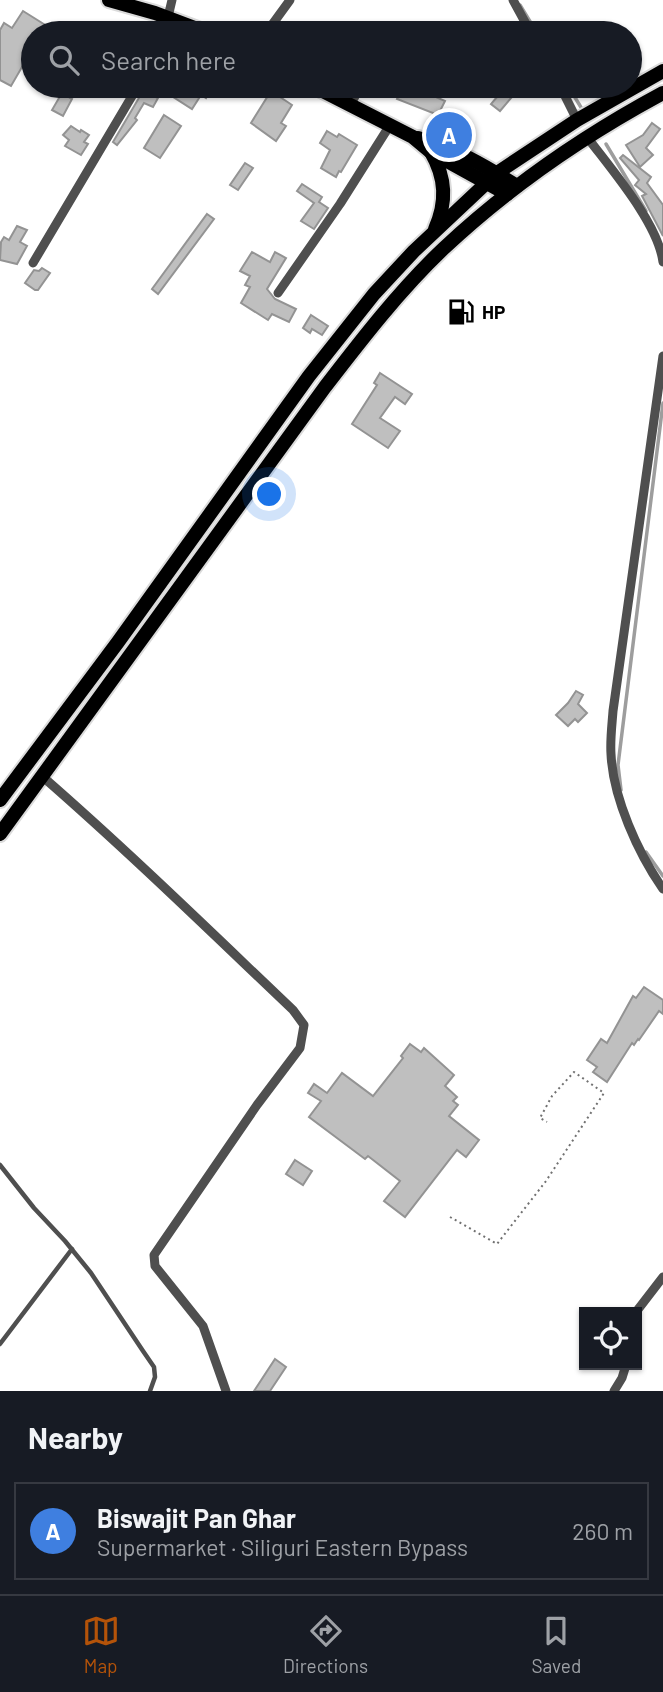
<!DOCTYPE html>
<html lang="en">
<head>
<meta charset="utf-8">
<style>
  body { margin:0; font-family:Barlow,sans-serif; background:#242831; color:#f1f3f6 }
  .controls { position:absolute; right:21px; bottom:21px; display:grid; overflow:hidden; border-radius:0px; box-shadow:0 2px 5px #0004 }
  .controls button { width:63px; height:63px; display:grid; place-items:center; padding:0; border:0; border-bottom:2px solid #363941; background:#171b24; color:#f1f3f6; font:35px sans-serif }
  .you { position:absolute; left:270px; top:495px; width:24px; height:24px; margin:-18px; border:5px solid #fff; border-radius:50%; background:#1a73e8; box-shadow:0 0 0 10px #1a73e833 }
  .badge { display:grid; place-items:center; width:46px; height:46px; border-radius:50%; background:#b45309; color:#fff; font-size:23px; font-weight:700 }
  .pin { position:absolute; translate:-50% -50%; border:4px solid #fff; box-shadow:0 2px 7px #0006 }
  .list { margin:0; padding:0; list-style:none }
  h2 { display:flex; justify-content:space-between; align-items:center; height:91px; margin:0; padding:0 28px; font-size:30px }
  h2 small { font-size:23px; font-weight:400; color:#9ea1a6 }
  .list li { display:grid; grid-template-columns:46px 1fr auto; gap:21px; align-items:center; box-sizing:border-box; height:98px; margin:0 14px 14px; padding:0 14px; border:2px solid #363941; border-radius:0px }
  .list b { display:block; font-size:26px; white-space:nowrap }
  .list p { margin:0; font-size:23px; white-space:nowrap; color:#9ea1a6 }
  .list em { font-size:23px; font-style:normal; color:#9ea1a6 }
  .icon { flex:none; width:38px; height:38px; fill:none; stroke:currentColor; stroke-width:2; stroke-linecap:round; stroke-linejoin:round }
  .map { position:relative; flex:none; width:663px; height:1391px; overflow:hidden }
  .search { position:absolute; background:#171b24; box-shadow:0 2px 5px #0004; left:21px; right:21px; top:21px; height:77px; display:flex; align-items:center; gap:18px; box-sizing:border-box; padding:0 24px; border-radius:38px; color:#9ea1a6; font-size:26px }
  .sheet { height:203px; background:#171b24 }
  nav { display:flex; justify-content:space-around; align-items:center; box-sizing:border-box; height:98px; border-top:2px solid #363941; background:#171b24; font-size:19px; color:#9ea1a6 }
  nav a { display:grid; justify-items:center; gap:4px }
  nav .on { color:#b45309 }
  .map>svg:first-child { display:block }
</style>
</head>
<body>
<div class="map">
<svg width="663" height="1391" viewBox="0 0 663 1391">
  <rect width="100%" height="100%" fill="#fff"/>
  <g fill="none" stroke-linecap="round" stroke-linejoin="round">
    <!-- stream -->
    <g stroke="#9d9d9d" stroke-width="3.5">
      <path d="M 520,5 L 537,33"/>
      <path d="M 568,86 L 582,109"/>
      <path d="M 606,144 L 646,211"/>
      <path d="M 621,790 L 618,765 L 663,403"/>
      <path d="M 646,852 L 663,876"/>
    </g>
  </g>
  <!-- building -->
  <g fill="#bfbfbf" stroke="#939393" stroke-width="2">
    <path d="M 23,11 L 58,33 L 33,33 L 33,48 L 11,86 L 0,80 L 0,30 L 4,23 L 12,28 Z"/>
    <path d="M 66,86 L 76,86 L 70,98 L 72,99 L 63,116 L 52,110 Z"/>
    <path d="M 156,86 L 213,86 L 206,98 L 201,95 L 192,109 Z"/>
    <path d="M 403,86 L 421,86 L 420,90 L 445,101 L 438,115 L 397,99 Z"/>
    <path d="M 497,86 L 511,98 L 500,111 L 491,104 L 497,97 L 491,92 Z"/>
    <path d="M 143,91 L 158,98 L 153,107 L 144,103 L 135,118 L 137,120 L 117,145 L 113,142 Z"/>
    <path d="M 271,91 L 292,105 L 281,123 L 286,126 L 276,141 L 251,123 Z"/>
    <path d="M 164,115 L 181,126 L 160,158 L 144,148 Z"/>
    <path d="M 652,123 L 660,129 L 646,148 L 653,155 L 640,167 L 626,145 L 643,135 Z"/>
    <path d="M 71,126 L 80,132 L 81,130 L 89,135 L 84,142 L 88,144 L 81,155 L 65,146 L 69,140 L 63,135 Z"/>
    <path d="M 327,131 L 337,137 L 339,134 L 357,145 L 341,172 L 339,171 L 336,177 L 321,168 L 330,150 L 320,143 Z"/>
    <path d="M 623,155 L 651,177 L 647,183 L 663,205 L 663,236 L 642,196 L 646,194 L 635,185 L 639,180 L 620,158 Z"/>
    <path d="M 245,163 L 253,168 L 238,190 L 230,185 Z"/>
    <path d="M 302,184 L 322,197 L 319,202 L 328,208 L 314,229 L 301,221 L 314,203 L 297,191 Z"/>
    <path d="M 207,214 L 214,219 L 158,294 L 152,289 Z"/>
    <path d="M 17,226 L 27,230 L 20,242 L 27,246 L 17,264 L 0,260 L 1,242 L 4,237 L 9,240 Z"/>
    <path d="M 252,252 L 270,262 L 275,252 L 286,258 L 267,289 L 275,299 L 296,309 L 289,322 L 272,314 L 268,320 L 241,303 L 250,287 L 245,285 L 250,276 L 240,271 Z"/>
    <path d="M 42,268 L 50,273 L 38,290 L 35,290 L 25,283 L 34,270 L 39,271 Z"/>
    <path d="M 311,315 L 328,326 L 322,335 L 312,329 L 310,333 L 303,328 Z"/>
    <path d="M 380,373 L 412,394 L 405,404 L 395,397 L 380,418 L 400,431 L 388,448 L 352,424 L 377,385 L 374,383 Z"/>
    <path d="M 576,691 L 583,695 L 578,704 L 587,713 L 578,722 L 575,719 L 568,726 L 556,715 L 568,703 Z"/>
    <path d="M 644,987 L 663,1000 L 663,1014 L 659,1011 L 639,1040 L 638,1039 L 634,1045 L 632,1043 L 607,1082 L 593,1072 L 597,1067 L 587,1060 L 601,1039 L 607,1043 L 633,996 L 636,998 Z"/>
    <path d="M 410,1044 L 421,1052 L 424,1048 L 454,1075 L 445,1086 L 457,1097 L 453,1101 L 458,1105 L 449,1116 L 479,1140 L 466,1157 L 457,1150 L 405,1217 L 384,1201 L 400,1181 L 368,1156 L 365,1159 L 309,1117 L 321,1101 L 308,1093 L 314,1084 L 327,1093 L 342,1073 L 373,1096 L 403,1058 L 401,1056 Z"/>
    <path d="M 295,1160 L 312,1171 L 303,1185 L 286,1174 Z"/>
    <path d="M 275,1359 L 286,1367 L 270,1391 L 254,1391 Z"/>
  </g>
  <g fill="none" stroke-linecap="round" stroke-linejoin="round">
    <!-- primary casing -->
    <g stroke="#dbdbdb" stroke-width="18">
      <g id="primary">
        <path d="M 109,0 L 155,13 L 208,33"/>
        <path d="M 313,86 L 413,137 L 431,152 L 507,194"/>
        <path d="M 418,138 C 453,147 487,167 517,186"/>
      </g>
    </g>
    <!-- trunk casing -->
    <g stroke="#dbdbdb" stroke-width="18">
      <g id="trunk">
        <path d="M 431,152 C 446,178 447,202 435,229"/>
        <path d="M 0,800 L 118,642 L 309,376 L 374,294 L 414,251 L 497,173 L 577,120 L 663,71"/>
        <path d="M 0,834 L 325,387 C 362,339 399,291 443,249 C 509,187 583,136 663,93"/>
      </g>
    </g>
    <!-- path -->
    <path stroke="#717171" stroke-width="2" stroke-dasharray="2 3.5" stroke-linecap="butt" d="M 450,1217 L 497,1244 L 546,1181 L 604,1093 L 574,1072 L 552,1096 L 540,1118 L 547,1122"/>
    <!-- service -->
    <g stroke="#4f4f4f" stroke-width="4.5">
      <path d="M 0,1165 L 34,1208 L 65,1241 L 91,1273 L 143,1351 L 154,1367 L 155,1377 L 150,1391"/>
      <path d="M 0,1344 L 72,1249"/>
    </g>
    <!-- minor -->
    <g stroke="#4f4f4f" stroke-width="9">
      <path d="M 513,0 L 531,33"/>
      <path d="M 168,17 L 172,0"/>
      <path d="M 166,33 L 174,19"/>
      <path d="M 266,33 L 290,0"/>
      <path d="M 560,86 L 577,120"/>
      <path d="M 350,105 L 361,86"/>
      <path d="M 587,137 C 611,169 658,223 663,262"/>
      <path d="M 33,263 L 138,86"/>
      <path d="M 278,293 L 340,204 L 390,125"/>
      <path d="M 663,356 L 613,711 C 612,725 610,740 611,754 C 613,798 638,853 663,889"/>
      <path d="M 43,777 C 129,852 210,931 293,1010 L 304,1025 L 300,1048 L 257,1105 L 154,1255 L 155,1266 L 203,1326 L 226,1391"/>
      <path d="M 636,1312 L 663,1277"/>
      <path d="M 614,1391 L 622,1378 L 626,1365"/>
    </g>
    <!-- primary -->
    <use href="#primary" stroke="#000" stroke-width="14"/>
    <!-- trunk -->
    <use href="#trunk" stroke="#000" stroke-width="14"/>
  </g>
  <!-- icons -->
  <defs>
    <g id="fuel-bare" transform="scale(2.1)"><path d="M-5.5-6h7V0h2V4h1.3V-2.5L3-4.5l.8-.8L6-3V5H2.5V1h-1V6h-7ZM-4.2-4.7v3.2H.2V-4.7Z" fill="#000" stroke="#fff" stroke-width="2.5" paint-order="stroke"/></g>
  </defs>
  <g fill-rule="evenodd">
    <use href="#fuel-bare" x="461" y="312"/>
  </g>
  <g text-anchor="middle" stroke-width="7" stroke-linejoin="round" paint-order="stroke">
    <!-- poi labels -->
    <g font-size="19" font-weight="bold" fill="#000" stroke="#fff" text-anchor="start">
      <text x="482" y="319">HP</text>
    </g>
  </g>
</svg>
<div class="controls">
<button><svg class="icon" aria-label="locate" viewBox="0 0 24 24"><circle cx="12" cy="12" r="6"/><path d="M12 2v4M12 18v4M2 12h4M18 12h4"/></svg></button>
</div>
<div class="you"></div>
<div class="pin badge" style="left:449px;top:135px;background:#3f7fe0">A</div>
<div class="search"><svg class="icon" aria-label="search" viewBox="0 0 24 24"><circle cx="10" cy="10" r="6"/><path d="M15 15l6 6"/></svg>Search here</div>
</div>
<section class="sheet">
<h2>Nearby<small></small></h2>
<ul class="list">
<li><span class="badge" style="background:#3f7fe0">A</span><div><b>Biswajit Pan Ghar</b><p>Supermarket · Siliguri Eastern Bypass</p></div><em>260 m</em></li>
</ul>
</section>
<nav>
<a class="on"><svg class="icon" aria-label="map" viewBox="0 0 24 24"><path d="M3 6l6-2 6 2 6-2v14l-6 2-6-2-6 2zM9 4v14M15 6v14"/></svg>Map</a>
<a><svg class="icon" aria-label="directions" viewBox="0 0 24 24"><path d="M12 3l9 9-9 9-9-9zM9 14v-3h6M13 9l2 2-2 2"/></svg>Directions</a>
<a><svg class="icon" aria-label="saved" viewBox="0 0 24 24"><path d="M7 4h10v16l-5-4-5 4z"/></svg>Saved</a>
</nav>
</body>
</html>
